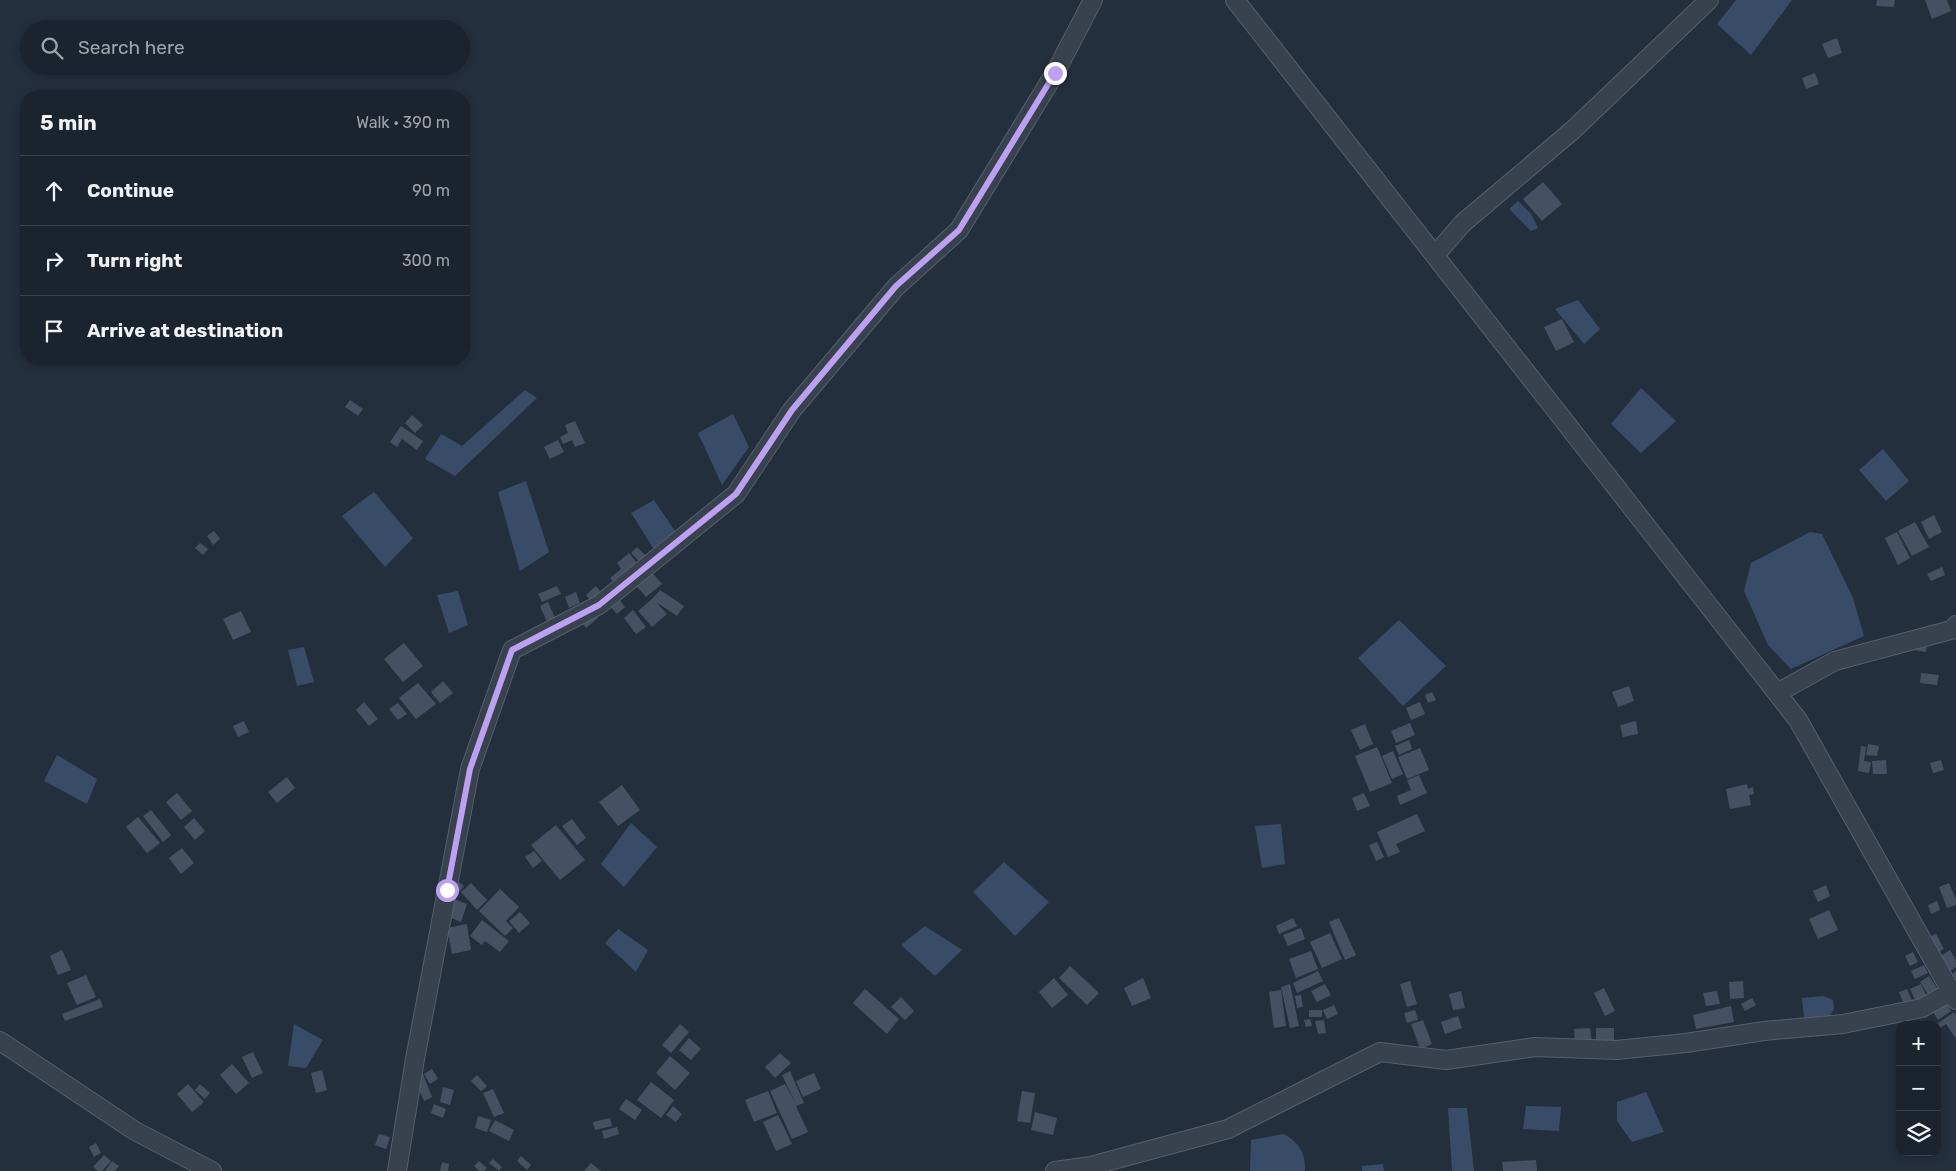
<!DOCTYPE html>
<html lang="en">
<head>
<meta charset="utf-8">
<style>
  body { margin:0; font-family:Rubik,sans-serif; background:#282f3a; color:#f1f3f6 }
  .controls { position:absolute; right:15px; bottom:15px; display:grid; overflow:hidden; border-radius:10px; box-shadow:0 2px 8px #0003 }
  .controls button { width:45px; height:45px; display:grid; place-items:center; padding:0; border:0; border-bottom:1px solid #39404a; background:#1b232e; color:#f1f3f6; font:25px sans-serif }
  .stop { position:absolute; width:15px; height:15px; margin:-11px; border:4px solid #bca0f2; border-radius:50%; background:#fff }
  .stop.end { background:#bca0f2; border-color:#fff; box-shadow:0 1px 5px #0008 }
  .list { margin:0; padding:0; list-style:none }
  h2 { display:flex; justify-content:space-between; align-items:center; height:65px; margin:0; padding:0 20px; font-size:21px }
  h2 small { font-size:16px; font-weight:400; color:#a0a4aa }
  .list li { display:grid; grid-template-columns:32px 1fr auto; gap:15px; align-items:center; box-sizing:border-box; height:70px; padding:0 20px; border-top:1px solid #39404a }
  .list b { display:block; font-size:19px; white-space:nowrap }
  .list em { font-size:16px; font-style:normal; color:#a0a4aa }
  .icon { flex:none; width:28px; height:28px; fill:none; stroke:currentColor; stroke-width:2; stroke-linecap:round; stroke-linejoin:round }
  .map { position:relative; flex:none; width:1956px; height:1171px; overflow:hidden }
  .search { position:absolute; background:#1b232e; box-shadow:0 2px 8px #0003; left:20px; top:20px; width:450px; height:55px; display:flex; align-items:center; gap:12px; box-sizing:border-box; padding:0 18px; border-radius:28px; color:#a0a4aa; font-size:19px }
  .panel { position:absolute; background:#1b232e; box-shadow:0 2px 8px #0003; left:20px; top:90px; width:450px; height:275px; border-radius:20px }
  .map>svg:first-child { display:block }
</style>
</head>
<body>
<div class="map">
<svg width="1956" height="1171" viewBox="0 0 1956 1171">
  <rect width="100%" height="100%" fill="#242f3e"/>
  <!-- water -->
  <g fill="#394c67">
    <path d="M 1736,0 L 1792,0 L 1751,55 L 1717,24 Z"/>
    <path d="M 1518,201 L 1531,214 L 1538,228 L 1531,231 L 1509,209 Z"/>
    <path d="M 1578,300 L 1600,329 L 1584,344 L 1555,309 Z"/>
    <path d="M 1641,388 L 1676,421 L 1641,453 L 1611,424 Z"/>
    <path d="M 525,390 L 537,398 L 455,476 L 425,459 L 441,434 L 462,446 Z"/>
    <path d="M 733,414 L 749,447 L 722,485 L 698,433 Z"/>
    <path d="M 1883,449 L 1909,481 L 1886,501 L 1859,470 Z"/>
    <path d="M 526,481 L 549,552 L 520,571 L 498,492 Z"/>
    <path d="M 374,492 L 413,538 L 385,567 L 342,516 Z"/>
    <path d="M 654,500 L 677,534 L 655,551 L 631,513 Z"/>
    <path d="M 1810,532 L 1822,534 L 1853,598 L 1864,636 L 1791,669 L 1768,645 L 1744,591 L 1751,563 Z"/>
    <path d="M 458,591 L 468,625 L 449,633 L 437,595 Z"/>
    <path d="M 1399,620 L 1446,666 L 1403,706 L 1358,658 Z"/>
    <path d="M 304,647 L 314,682 L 297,686 L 288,650 Z"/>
    <path d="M 57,755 L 97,779 L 87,804 L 44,781 Z"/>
    <path d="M 631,823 L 657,847 L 624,887 L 601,864 Z"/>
    <path d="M 1281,824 L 1285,864 L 1262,868 L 1255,826 Z"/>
    <path d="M 1004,862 L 1049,902 L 1015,936 L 973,892 Z"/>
    <path d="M 925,926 L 962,950 L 935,976 L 901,945 Z"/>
    <path d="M 618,929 L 648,950 L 636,972 L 605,943 Z"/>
    <path d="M 1823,996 L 1833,1000 L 1834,1009 L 1830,1016 L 1804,1018 L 1802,998 Z"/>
    <path d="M 294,1024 L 323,1040 L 306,1068 L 288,1066 Z"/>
    <path d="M 1646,1092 L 1664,1132 L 1632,1142 L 1617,1121 L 1617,1102 Z"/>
    <path d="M 1526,1106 L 1561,1107 L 1559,1131 L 1523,1129 Z"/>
    <path d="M 1448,1108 L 1467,1108 L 1474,1171 L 1452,1171 Z"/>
    <path d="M 1284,1134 C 1300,1144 1305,1152 1305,1171 L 1250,1171 L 1251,1140 Z"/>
    <path d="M 1383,1164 L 1384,1171 L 1362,1171 L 1362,1166 Z"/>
  </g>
  <!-- building -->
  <g fill="#455162">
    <path d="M 1877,0 L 1895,0 L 1894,7 L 1876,6 Z"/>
    <path d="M 1925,0 L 1947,0 L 1951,11 L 1932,19 Z"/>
    <path d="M 1837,38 L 1842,53 L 1828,58 L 1822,44 Z"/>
    <path d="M 1815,73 L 1819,84 L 1806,89 L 1802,78 Z"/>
    <path d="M 1543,182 L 1562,204 L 1542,221 L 1523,199 Z"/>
    <path d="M 1562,319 L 1574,342 L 1556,351 L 1544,327 Z"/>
    <path d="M 350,400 L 363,409 L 358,416 L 345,407 Z"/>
    <path d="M 412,415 L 423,425 L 415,433 L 405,423 Z"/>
    <path d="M 575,421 L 585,443 L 575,447 L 572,440 L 563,444 L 560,437 L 568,433 L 565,425 Z"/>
    <path d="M 401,426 L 423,441 L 417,450 L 402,439 L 397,447 L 390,442 Z"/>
    <path d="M 558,440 L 564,452 L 550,459 L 544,447 Z"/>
    <path d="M 1934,515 L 1942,532 L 1929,539 L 1921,522 Z"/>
    <path d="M 1915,522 L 1929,547 L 1912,556 L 1898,531 Z"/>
    <path d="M 214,531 L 220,539 L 213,545 L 207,536 Z"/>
    <path d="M 1897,532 L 1910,558 L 1898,565 L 1885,538 Z"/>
    <path d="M 200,543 L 208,549 L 203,555 L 195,548 Z"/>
    <path d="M 637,547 L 650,560 L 644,566 L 631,553 Z"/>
    <path d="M 629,553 L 641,568 L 617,587 L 610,578 L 621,569 L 617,563 Z"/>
    <path d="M 1942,567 L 1945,575 L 1931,581 L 1927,574 Z"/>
    <path d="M 648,568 L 662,584 L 646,597 L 632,581 Z"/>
    <path d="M 557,586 L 561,594 L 542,602 L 538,594 Z"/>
    <path d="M 596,586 L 604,596 L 594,605 L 586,595 Z"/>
    <path d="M 660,590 L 684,606 L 677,616 L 656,602 L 667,614 L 652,627 L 638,611 L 653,598 Z"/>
    <path d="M 576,592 L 580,603 L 569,608 L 565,597 Z"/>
    <path d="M 615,594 L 625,607 L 617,614 L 606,602 Z"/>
    <path d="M 548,602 L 555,618 L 547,622 L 540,606 Z"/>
    <path d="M 591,610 L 598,618 L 586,628 L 579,619 Z"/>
    <path d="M 633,610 L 646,627 L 636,634 L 624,618 Z"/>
    <path d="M 241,611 L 251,632 L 233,640 L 223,619 Z"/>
    <path d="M 404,643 L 423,666 L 403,682 L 384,659 Z"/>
    <path d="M 1915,643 L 1927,644 L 1926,652 L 1914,650 Z"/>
    <path d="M 1921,673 L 1939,675 L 1937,685 L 1920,683 Z"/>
    <path d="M 443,681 L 453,693 L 440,703 L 431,692 Z"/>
    <path d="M 418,683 L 436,704 L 416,719 L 399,698 Z"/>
    <path d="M 1629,686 L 1634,701 L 1618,707 L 1612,692 Z"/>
    <path d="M 1432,692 L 1436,700 L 1428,703 L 1425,695 Z"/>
    <path d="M 364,702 L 378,719 L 369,726 L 356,710 Z"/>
    <path d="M 1420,702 L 1425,714 L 1411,720 L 1406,708 Z"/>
    <path d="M 398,703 L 407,714 L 398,720 L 389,709 Z"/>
    <path d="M 244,721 L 249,732 L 238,737 L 233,726 Z"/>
    <path d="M 1636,721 L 1638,734 L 1623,737 L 1620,725 Z"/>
    <path d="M 1410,723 L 1415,735 L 1396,743 L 1391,731 Z"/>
    <path d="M 1365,724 L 1373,744 L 1360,750 L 1351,730 Z"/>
    <path d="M 1409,740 L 1412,749 L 1399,755 L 1395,746 Z"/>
    <path d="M 1868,744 L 1879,746 L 1877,756 L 1866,755 Z"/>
    <path d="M 1861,746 L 1866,747 L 1864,761 L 1871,762 L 1869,773 L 1858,771 Z"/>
    <path d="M 1377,747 L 1392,783 L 1370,792 L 1355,756 Z"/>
    <path d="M 1420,748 L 1429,770 L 1407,779 L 1398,757 Z"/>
    <path d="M 1393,751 L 1403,774 L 1392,779 L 1382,756 Z"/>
    <path d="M 1886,760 L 1887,774 L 1873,774 L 1872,761 Z"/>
    <path d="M 1941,760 L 1944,770 L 1933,773 L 1930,763 Z"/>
    <path d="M 1419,775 L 1427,793 L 1400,805 L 1397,796 L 1411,790 L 1407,780 Z"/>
    <path d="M 287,777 L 295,788 L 277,803 L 268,792 Z"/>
    <path d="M 1747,784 L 1748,789 L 1753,787 L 1754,794 L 1749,795 L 1751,805 L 1730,809 L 1726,789 Z"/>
    <path d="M 622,785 L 640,810 L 618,826 L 599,802 Z"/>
    <path d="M 177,793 L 192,811 L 181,820 L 166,802 Z"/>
    <path d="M 1364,793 L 1370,806 L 1357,811 L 1352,798 Z"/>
    <path d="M 151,810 L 171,835 L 163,842 L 143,816 Z"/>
    <path d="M 1417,814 L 1425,831 L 1396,844 L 1400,852 L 1388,857 L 1377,832 Z"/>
    <path d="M 138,817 L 160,843 L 147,853 L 126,827 Z"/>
    <path d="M 194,818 L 205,831 L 195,840 L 184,827 Z"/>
    <path d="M 572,819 L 586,838 L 577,845 L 562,826 Z"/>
    <path d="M 556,825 L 585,860 L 560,880 L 531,845 Z"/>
    <path d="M 1377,842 L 1384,857 L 1376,861 L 1369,845 Z"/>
    <path d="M 182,848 L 194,863 L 181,874 L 169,858 Z"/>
    <path d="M 534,851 L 542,861 L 533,868 L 525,857 Z"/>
    <path d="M 455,879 L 464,886 L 457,895 L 448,889 Z"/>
    <path d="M 471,883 L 487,900 L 477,910 L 461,892 Z"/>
    <path d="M 1949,883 L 1956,899 L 1956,905 L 1947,908 L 1939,887 Z"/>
    <path d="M 1826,885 L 1830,896 L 1818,902 L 1813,891 Z"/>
    <path d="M 500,889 L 519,907 L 506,921 L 513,928 L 505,936 L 479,911 Z"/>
    <path d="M 451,898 L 467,904 L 461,922 L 444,915 Z"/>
    <path d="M 1937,901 L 1940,910 L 1931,914 L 1928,905 Z"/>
    <path d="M 1829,910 L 1838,930 L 1818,939 L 1809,919 Z"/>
    <path d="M 520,912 L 530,923 L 519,933 L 509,921 Z"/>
    <path d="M 1293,918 L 1297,926 L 1279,934 L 1276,926 Z"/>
    <path d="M 1339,918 L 1356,955 L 1345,960 L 1329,922 Z"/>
    <path d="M 482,920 L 509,941 L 500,952 L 485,941 L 482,945 L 470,936 Z"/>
    <path d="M 467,924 L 471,950 L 452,954 L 447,928 Z"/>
    <path d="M 1301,928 L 1305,939 L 1288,946 L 1283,935 Z"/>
    <path d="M 1330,933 L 1342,959 L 1322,968 L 1310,942 Z"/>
    <path d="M 1936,934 L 1944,949 L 1932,955 L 1925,939 Z"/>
    <path d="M 62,950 L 71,970 L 58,975 L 50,956 Z"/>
    <path d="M 1950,950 L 1956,960 L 1956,967 L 1948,973 L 1938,958 Z"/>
    <path d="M 1311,951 L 1318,969 L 1296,978 L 1289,959 Z"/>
    <path d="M 1913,952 L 1918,962 L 1910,966 L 1905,956 Z"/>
    <path d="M 1924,965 L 1928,973 L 1915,979 L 1911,971 Z"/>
    <path d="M 1070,966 L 1099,993 L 1087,1005 L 1059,978 Z"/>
    <path d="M 1318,971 L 1323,981 L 1297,993 L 1293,983 Z"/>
    <path d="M 1956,971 L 1956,986 L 1948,977 Z"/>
    <path d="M 86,975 L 96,997 L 77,1005 L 67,983 Z"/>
    <path d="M 1929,976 L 1941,994 L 1932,1000 L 1920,982 Z"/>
    <path d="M 1054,978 L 1068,995 L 1052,1008 L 1039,992 Z"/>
    <path d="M 1143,978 L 1151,998 L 1132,1006 L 1124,988 Z"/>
    <path d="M 1410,981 L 1417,1004 L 1407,1007 L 1400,984 Z"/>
    <path d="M 1743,981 L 1744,998 L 1730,999 L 1729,982 Z"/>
    <path d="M 1290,984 L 1299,1026 L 1290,1028 L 1281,987 Z"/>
    <path d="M 1325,984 L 1331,995 L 1317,1002 L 1311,991 Z"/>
    <path d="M 1921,984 L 1927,997 L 1916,1002 L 1910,989 Z"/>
    <path d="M 1604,988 L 1615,1011 L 1605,1016 L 1594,993 Z"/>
    <path d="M 865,989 L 899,1019 L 887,1034 L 853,1003 Z"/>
    <path d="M 1907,989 L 1913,1003 L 1905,1007 L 1899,992 Z"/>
    <path d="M 1281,990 L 1286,1026 L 1274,1028 L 1269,992 Z"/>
    <path d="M 1461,991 L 1465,1008 L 1453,1010 L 1449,994 Z"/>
    <path d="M 1717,991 L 1720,1004 L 1706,1006 L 1703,993 Z"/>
    <path d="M 1301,995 L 1303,1007 L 1297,1008 L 1295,996 Z"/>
    <path d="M 901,997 L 914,1011 L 905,1020 L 891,1007 Z"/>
    <path d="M 1752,998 L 1756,1005 L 1745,1011 L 1741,1004 Z"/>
    <path d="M 100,999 L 103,1007 L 65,1021 L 62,1014 Z"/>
    <path d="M 1944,1000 L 1951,1011 L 1938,1020 L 1931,1009 Z"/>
    <path d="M 1334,1005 L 1338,1014 L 1327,1019 L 1323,1010 Z"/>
    <path d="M 1731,1006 L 1734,1022 L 1696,1029 L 1693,1015 Z"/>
    <rect x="1309" y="1010" width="13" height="7"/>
    <path d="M 1415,1010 L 1418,1020 L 1407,1023 L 1404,1013 Z"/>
    <path d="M 1954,1012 L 1956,1015 L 1956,1039 L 1946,1024 L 1940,1028 L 1937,1024 Z"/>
    <path d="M 1458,1016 L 1462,1028 L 1445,1034 L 1441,1022 Z"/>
    <path d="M 1310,1019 L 1312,1026 L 1306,1027 L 1304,1020 Z"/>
    <path d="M 1324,1020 L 1326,1033 L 1318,1034 L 1315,1021 Z"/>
    <path d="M 1423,1020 L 1432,1044 L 1420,1049 L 1411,1024 Z"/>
    <path d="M 680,1024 L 689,1032 L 671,1053 L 662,1045 Z"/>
    <path d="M 1590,1028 L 1592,1042 L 1575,1044 L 1574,1029 Z"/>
    <path d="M 1596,1028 L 1614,1028 L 1614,1040 L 1596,1041 Z"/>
    <path d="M 689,1038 L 701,1049 L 691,1060 L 679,1050 Z"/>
    <path d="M 253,1052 L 263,1073 L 252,1078 L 242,1057 Z"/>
    <path d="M 780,1053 L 791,1063 L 775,1078 L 765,1067 Z"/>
    <path d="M 670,1056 L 690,1073 L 675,1090 L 656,1073 Z"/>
    <path d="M 232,1064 L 249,1083 L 236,1094 L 220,1075 Z"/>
    <path d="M 432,1069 L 438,1079 L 430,1084 L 424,1074 Z"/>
    <path d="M 322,1070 L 327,1090 L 316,1093 L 311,1073 Z"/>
    <path d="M 790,1071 L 804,1103 L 796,1106 L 808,1132 L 792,1139 L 770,1091 L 785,1084 L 796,1104 L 782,1075 Z"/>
    <path d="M 814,1073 L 821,1089 L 803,1097 L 796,1081 Z"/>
    <path d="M 423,1074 L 432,1097 L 424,1101 L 414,1078 Z"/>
    <path d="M 477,1075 L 487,1086 L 481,1091 L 471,1081 Z"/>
    <path d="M 651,1082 L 674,1100 L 661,1118 L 637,1100 Z"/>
    <path d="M 188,1084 L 204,1102 L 192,1112 L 177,1094 Z"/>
    <path d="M 200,1084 L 210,1093 L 205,1099 L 195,1090 Z"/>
    <path d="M 443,1087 L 454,1090 L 450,1105 L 440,1102 Z"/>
    <path d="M 493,1089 L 504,1113 L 494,1117 L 483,1093 Z"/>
    <path d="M 768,1091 L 777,1113 L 754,1122 L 745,1100 Z"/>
    <path d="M 1022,1091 L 1035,1093 L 1030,1123 L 1017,1121 Z"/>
    <path d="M 626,1099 L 642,1110 L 635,1120 L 619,1109 Z"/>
    <path d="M 434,1104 L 446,1109 L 443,1118 L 431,1113 Z"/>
    <path d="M 673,1106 L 682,1114 L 676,1122 L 666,1115 Z"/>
    <path d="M 1035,1112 L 1057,1118 L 1053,1135 L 1031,1130 Z"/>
    <path d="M 778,1115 L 792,1144 L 776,1151 L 763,1122 Z"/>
    <path d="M 478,1116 L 491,1120 L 487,1132 L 475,1128 Z"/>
    <path d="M 610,1118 L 612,1126 L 595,1130 L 593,1122 Z"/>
    <path d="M 495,1120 L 514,1130 L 509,1141 L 489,1131 Z"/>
    <path d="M 617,1127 L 619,1134 L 604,1139 L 602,1131 Z"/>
    <path d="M 379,1134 L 390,1137 L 386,1149 L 375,1145 Z"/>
    <path d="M 96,1143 L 101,1153 L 94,1157 L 89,1147 Z"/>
    <path d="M 104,1155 L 111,1161 L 102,1171 L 98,1171 L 93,1167 Z"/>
    <path d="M 521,1156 L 531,1165 L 527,1170 L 517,1161 Z"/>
    <path d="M 493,1159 L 502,1167 L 499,1171 L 489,1163 Z"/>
    <path d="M 1536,1160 L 1537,1171 L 1503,1171 L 1502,1162 Z"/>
    <path d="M 112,1161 L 119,1166 L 115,1171 L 105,1171 Z"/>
    <path d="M 479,1161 L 487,1168 L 484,1171 L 479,1171 L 474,1166 Z"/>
    <path d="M 442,1162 L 449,1164 L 448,1171 L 440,1171 Z"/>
    <path d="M 591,1163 L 601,1171 L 584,1171 Z"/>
  </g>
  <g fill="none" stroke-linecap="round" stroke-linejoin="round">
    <!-- minor casing -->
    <g stroke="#565f6c" stroke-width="20">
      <g id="minor">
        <path d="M 1235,0 L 1798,720 L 1956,1000"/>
        <path d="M 1436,254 L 1463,223 L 1573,130 L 1709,0"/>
        <path d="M 1777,693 L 1835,661 L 1955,629 L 1956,625"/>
        <path d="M 0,1041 L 135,1131 L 212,1171"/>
        <path d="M 397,1171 L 415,1059 L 470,769 L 512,650 L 599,605 L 736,494 L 792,410 L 896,287 L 959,230 L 1055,73 L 1093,0"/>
        <path d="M 1055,1171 L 1091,1166 L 1228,1129 L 1380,1052 L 1446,1060 L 1535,1047 L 1616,1050 L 1686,1043 L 1764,1031 L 1843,1024 L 1922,1008 L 1956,989"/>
      </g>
    </g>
    <!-- minor -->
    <use href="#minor" stroke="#38414e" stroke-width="18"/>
  </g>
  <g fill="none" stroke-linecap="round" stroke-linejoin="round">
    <!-- route -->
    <path stroke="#bca0f2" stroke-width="6" d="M 447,890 L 470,769 L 512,650 L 599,605 L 736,494 L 792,410 L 896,286 L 959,230 L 1055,73"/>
  </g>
</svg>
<div class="controls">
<button>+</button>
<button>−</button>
<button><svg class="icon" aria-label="layers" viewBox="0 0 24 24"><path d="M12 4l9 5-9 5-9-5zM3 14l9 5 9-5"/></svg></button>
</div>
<div class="stop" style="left:447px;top:890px"></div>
<div class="stop end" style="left:1055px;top:73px"></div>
<div class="search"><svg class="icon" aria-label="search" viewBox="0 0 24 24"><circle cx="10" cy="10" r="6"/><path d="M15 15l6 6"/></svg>Search here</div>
<section class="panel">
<h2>5 min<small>Walk · 390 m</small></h2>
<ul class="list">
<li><svg class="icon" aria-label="ahead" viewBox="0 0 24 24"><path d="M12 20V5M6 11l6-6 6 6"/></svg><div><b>Continue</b></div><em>90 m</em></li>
<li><svg class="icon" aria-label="right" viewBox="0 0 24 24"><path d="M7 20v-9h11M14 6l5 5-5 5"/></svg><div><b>Turn right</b></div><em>300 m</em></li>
<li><svg class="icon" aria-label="arrive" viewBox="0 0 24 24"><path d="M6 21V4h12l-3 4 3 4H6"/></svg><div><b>Arrive at destination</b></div></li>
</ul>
</section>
</div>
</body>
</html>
